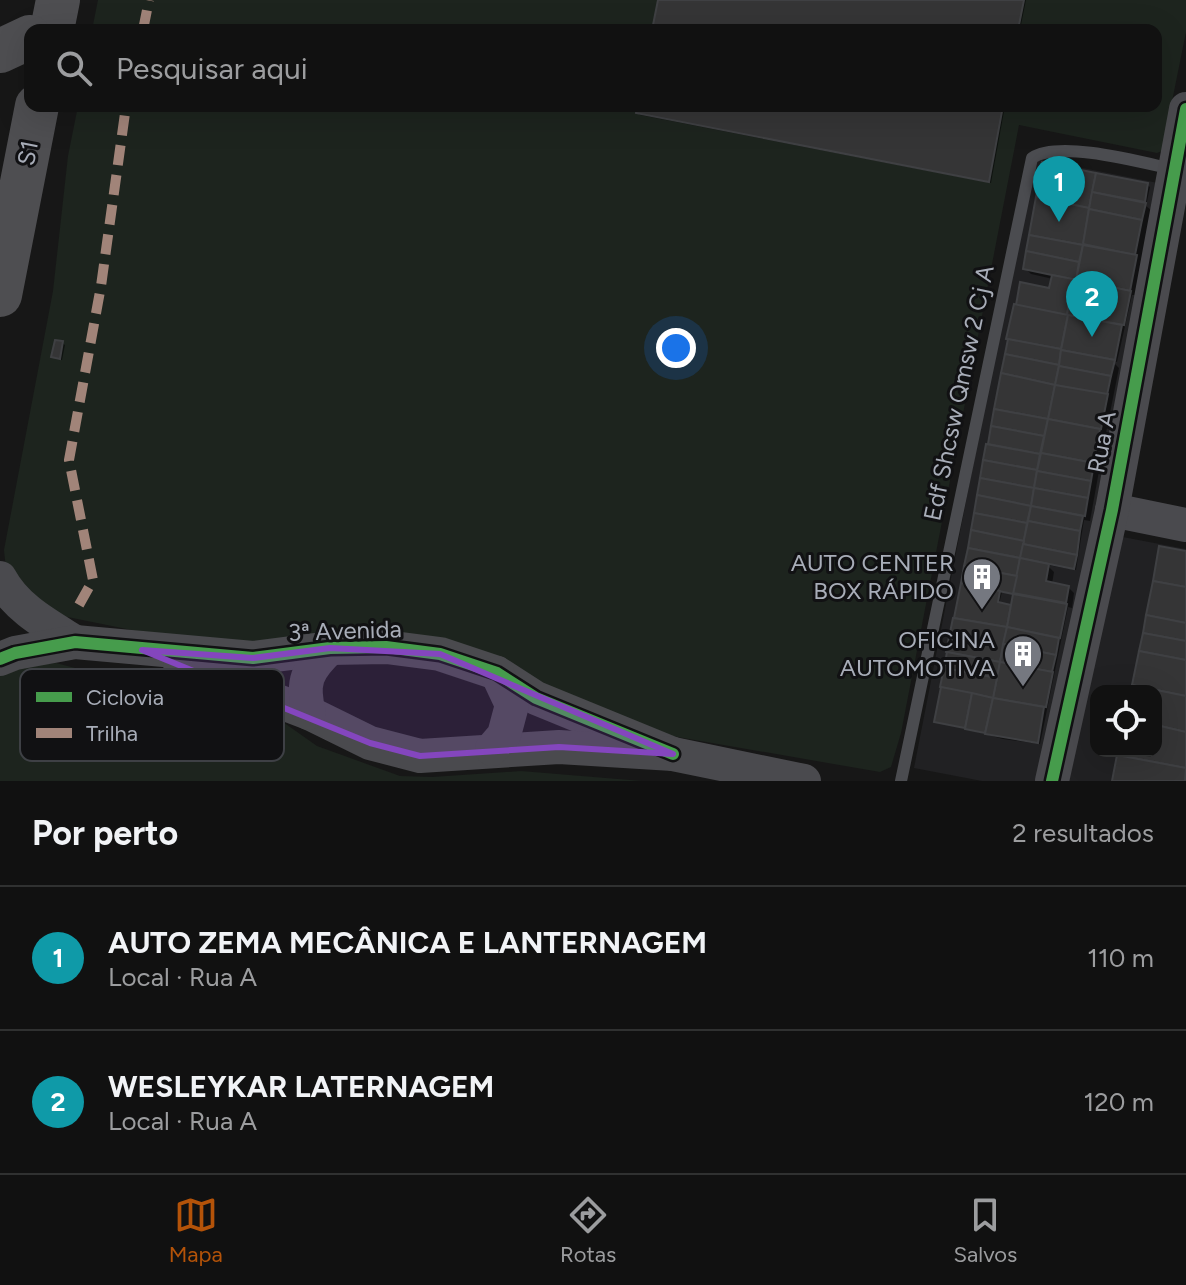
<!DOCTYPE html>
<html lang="pt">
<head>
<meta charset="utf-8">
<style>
  body { margin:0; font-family:Figtree,sans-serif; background:#1a1a1a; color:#f1f3f6 }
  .controls { position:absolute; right:24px; bottom:24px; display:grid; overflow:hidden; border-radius:16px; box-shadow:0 8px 32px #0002 }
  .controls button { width:72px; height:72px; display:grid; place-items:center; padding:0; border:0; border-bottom:2px solid #303131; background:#111; color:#f1f3f6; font:40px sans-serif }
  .you { position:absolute; left:676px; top:348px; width:28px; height:28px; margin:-20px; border:6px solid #fff; border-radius:50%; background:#1a73e8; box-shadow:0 0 0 12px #1a73e833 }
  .badge { display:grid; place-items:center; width:52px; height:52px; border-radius:50%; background:#b45309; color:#fff; font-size:26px; font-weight:700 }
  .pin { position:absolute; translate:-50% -66px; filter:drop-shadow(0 2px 4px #0008) }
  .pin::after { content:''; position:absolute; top:42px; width:28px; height:24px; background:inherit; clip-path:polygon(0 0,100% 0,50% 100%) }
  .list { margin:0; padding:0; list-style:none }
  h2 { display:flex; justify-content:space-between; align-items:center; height:104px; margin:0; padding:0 32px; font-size:34px }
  h2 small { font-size:26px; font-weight:400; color:#9c9d9f }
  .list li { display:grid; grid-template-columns:52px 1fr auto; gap:24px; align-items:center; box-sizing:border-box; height:144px; padding:0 32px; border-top:2px solid #303131 }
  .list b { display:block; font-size:30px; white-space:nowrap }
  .list p { margin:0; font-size:26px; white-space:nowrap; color:#9c9d9f }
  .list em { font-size:26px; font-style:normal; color:#9c9d9f }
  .icon { flex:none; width:44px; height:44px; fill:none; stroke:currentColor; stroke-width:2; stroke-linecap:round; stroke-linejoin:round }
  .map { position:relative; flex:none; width:1186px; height:781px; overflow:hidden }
  .search { position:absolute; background:#111; box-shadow:0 8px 32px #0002; left:24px; right:24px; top:24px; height:88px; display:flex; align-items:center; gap:20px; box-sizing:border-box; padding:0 28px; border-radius:16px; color:#9c9d9f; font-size:30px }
  .sheet { height:392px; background:#111 }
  nav { display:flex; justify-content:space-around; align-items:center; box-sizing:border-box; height:112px; border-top:2px solid #303131; background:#111; font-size:22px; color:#9c9d9f }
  nav a { display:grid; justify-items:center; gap:4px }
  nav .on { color:#b45309 }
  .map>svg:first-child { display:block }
</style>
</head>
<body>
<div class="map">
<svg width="1186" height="781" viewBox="0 0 1186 781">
  <rect width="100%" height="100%" fill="#171717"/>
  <!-- built -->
  <path fill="#212123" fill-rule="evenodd" d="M 1033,158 L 1158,183 L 1091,531 L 1186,549 L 1186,781 L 982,781 L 914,768 ZM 1096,691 L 1156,691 L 1156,751 L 1096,751 Z"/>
  <!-- green -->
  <g fill="#1d241e">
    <path d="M 98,0 L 1186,0 L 1186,32 L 1162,151 L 1157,153 L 1019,125 L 901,733 L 891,767 L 880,772 L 672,736 L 522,684 L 305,644 L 176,639 L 38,611 L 7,579 L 4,550 L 53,291 L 68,156 L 78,106 L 1156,106 L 1156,30 L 92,30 Z"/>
    <path d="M 56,663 L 283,722 L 317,746 L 400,776 L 432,777 L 521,771 L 642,781 L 0,781 L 0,667 Z"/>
  </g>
  <!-- shadow -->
  <g fill="#0007" fill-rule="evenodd">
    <path d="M 660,0 L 1026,0 L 1020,30 L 654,30 Z"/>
    <path d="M 639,106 L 1005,106 L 991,183 L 640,115 L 638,113 Z"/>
    <path d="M 1044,164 L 1147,185 L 1150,187 L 1146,206 L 1151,210 L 1135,295 L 1132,295 L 1117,362 L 1112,361 L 1119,368 L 1106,433 L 1102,433 L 1095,467 L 1099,471 L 1090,521 L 1084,520 L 1076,570 L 1047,565 L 1054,572 L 1052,584 L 1068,587 L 1074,593 L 1072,608 L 1068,607 L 1040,744 L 1003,739 L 936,721 L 996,409 L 1051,290 L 1053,279 L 1031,274 L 1025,268 ZM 1002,592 L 1015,595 L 1012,607 L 999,604 Z"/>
    <path d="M 62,343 L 65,345 L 62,360 L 56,359 L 54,357 Z"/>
  </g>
  <!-- building -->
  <g fill="#353536" stroke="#3f4043" stroke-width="2">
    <path d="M 658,0 L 1024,0 L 1018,30 L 652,30 Z"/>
    <path d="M 637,106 L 1003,106 L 989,182 L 636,113 Z"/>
    <path d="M 1042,162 L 1096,173 L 1089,208 L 1036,197 Z"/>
    <path d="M 1096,173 L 1148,183 L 1145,202 L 1092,192 Z"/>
    <path d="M 1092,192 L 1146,203 L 1142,220 L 1089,209 Z"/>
    <path d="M 1036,197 L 1089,208 L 1083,245 L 1029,235 Z"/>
    <path d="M 1089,209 L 1142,220 L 1135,255 L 1083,244 Z"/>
    <path d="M 1029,235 L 1083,245 L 1079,262 L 1026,251 Z"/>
    <path d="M 1083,245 L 1137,255 L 1130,291 L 1076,280 Z"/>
    <path d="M 1026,251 L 1079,262 L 1076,280 L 1023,269 Z"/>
    <path d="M 1052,275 L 1073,279 L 1067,315 L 1016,305 L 1020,282 L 1049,288 Z"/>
    <path d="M 1073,279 L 1131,291 L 1124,325 L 1067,315 Z"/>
    <path d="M 1014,304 L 1068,315 L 1061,349 L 1006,339 Z"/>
    <path d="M 1068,315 L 1122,325 L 1115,360 L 1061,350 Z"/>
    <path d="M 1008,339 L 1061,349 L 1059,365 L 1005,354 Z"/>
    <path d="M 55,340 L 63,341 L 60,359 L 51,357 Z"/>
    <path d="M 1061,350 L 1115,360 L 1111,376 L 1059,366 Z"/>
    <path d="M 1005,354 L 1059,365 L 1055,385 L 1001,373 Z"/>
    <path d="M 1059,366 L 1111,376 L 1107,395 L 1055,385 Z"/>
    <path d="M 1001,373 L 1055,385 L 1048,419 L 994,409 Z"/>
    <path d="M 1055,385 L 1108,394 L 1101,429 L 1048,419 Z"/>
    <path d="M 994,409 L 1048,419 L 1044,436 L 991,426 Z"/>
    <path d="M 1048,419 L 1100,429 L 1094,463 L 1041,453 Z"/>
    <path d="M 991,426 L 1044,436 L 1040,454 L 988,444 Z"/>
    <path d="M 986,444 L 1040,454 L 1037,470 L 983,460 Z"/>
    <path d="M 1041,453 L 1094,463 L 1091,481 L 1037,471 Z"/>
    <path d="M 983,460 L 1037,470 L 1034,488 L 980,478 Z"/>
    <path d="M 1037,471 L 1091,481 L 1088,498 L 1034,488 Z"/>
    <path d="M 980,478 L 1034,488 L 1031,506 L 977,495 Z"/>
    <path d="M 1034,488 L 1088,498 L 1085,516 L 1031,506 Z"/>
    <path d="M 977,495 L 1031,506 L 1027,523 L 974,513 Z"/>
    <path d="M 1031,506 L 1083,516 L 1080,531 L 1028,521 Z"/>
    <path d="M 974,513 L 1027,523 L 1024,541 L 971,530 Z"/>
    <path d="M 1028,521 L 1080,531 L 1077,555 L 1023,544 Z"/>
    <path d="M 971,530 L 1024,541 L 1020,558 L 968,548 Z"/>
    <path d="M 1023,544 L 1077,555 L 1074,569 L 1020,558 Z"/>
    <path d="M 1159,546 L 1186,551 L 1186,587 L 1153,581 Z"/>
    <path d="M 968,548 L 1020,558 L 1017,576 L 964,566 Z"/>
    <path d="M 1020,558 L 1049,564 L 1046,581 L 1069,586 L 1066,603 L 1013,593 Z"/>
    <path d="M 964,566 L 1017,576 L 1013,594 L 961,583 Z"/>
    <path d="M 1153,581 L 1186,587 L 1186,623 L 1146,615 Z"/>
    <path d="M 961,583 L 1000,591 L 998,602 L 1011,605 L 1007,627 L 954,618 Z"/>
    <path d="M 1013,594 L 1067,604 L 1060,638 L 1007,627 Z"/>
    <path d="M 1146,615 L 1186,623 L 1186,641 L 1143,633 Z"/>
    <path d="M 953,618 L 1007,627 L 1000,662 L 946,652 Z"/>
    <path d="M 1007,627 L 1059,638 L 1056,655 L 1003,644 Z"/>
    <path d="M 1143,633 L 1186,641 L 1186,660 L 1139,651 Z"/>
    <path d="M 1003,644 L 1056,655 L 1052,672 L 1000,662 Z"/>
    <path d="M 1139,651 L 1186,660 L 1186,696 L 1132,685 Z"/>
    <path d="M 947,652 L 1000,662 L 997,678 L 944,668 Z"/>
    <path d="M 1000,662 L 1053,672 L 1046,707 L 993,698 Z"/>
    <path d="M 944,668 L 997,678 L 993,698 L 940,687 Z"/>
    <path d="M 1132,685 L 1186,696 L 1186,732 L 1156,725 L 1156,691 L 1130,691 Z"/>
    <path d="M 941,687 L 972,693 L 965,728 L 934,722 Z"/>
    <path d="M 972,693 L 993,698 L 985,733 L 965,729 Z"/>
    <path d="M 993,698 L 1044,707 L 1038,743 L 985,734 Z"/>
    <path d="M 1156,725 L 1186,732 L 1186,768 L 1117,755 L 1118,751 L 1156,751 Z"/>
    <path d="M 1117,755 L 1186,768 L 1185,781 L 1112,781 Z"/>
  </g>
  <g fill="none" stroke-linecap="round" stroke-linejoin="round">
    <!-- lane -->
    <path stroke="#4b4c50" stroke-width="12" d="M 901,781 L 1032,158 C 1059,140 1140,162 1172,169"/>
    <!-- secondary -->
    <g stroke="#4a4a4e" stroke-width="34">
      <path d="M 1112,510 L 1186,525"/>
      <path d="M 0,578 C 16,608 46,624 75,642"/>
      <path d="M 0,659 L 15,653 L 75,642 L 253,658 L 330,648 L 386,647 L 440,654 L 497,673 L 536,698 L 673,754"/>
      <path d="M 180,664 L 309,713 L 370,743 L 420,756 L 559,747 L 673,754 L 804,781"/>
      <path d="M 309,713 C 301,682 307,670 330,648"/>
      <path d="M 492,749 L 504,735 L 512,705 L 497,673"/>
      <path d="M 1052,781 L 1112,510 L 1186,109"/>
    </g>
    <!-- highway -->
    <g stroke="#4e4e51" stroke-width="44">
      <path d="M 52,30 L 58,0"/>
      <path d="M 0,51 L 30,37"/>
      <path d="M 0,295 L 37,106"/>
    </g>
    <!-- quiet -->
    <g stroke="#a18479" stroke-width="10" stroke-dasharray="20 10" stroke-linecap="butt">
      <path d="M 143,30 L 149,0"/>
      <path d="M 79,605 L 93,580 L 69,460 L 101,286 L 126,106"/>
    </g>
    <!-- cycleway casing -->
    <g stroke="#111113" stroke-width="17">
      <g id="cycleway">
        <path d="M 0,659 L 15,653 L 75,642 L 253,658 L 330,648 L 386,647 L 440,654 L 497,673 L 536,698 L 673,754"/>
        <path d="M 1052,781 L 1112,510 L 1186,109"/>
      </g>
    </g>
    <!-- cycleway -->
    <use href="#cycleway" stroke="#469c4c" stroke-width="12"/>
  </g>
  <!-- marked area -->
  <path fill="#8446be" fill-opacity="0.2" stroke="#8446be" stroke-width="6" stroke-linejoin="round" d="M 330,648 L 440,654 L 673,754 L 559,747 L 420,756 L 370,743 L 142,650 L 253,658 Z"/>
  <!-- icons -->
  <defs>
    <g id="building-pin" transform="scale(2)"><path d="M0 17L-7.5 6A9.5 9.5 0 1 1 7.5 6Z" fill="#757880" stroke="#111113"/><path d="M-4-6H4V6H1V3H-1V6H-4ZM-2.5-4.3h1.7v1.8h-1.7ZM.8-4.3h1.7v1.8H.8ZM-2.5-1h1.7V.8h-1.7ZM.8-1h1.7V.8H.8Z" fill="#fff"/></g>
  </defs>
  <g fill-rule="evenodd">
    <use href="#building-pin" x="982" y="577"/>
    <use href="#building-pin" x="1023" y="654"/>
  </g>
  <g text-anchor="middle" stroke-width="6" stroke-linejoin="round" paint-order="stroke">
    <!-- street labels -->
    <g font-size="24" fill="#a8adb8" stroke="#111113">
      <text transform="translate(28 153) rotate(-79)" y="8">S1</text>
      <text transform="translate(959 393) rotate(-78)" y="8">Edf Shcsw Qmsw 2 Cj A</text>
      <text transform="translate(1102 442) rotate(-79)" y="8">Rua A</text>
      <text transform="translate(345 631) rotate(-2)" y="8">3ª Avenida</text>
    </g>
    <!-- poi labels -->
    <g font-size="24" fill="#a8adb8" stroke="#111113" text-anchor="end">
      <text x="954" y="571">AUTO CENTER<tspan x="954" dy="28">BOX RÁPIDO</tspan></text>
      <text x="995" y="648">OFICINA<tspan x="995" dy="28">AUTOMOTIVA</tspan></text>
    </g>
  </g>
  <!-- legend -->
  <rect x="20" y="669" width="264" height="92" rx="12" fill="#111113" stroke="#3e4045" stroke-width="2"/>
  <rect x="36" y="692" width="36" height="10" fill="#469c4c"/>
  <rect x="36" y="728" width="36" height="10" fill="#a18479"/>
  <g font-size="22" fill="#a8adb8">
    <text x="86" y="705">Ciclovia</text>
    <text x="86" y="741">Trilha</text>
  </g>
</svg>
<div class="controls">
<button><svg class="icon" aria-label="locate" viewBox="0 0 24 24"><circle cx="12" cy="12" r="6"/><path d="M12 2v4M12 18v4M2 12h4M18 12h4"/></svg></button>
</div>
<div class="you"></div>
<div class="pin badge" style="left:1059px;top:222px;background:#0f9aa8">1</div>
<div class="pin badge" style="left:1092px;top:337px;background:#0f9aa8">2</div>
<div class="search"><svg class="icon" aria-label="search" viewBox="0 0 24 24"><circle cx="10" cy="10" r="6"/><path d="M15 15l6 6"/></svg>Pesquisar aqui</div>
</div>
<section class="sheet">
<h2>Por perto<small>2 resultados</small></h2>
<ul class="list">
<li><span class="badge" style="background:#0f9aa8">1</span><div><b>AUTO ZEMA MECÂNICA E LANTERNAGEM</b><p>Local · Rua A</p></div><em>110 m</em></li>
<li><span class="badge" style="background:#0f9aa8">2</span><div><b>WESLEYKAR LATERNAGEM</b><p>Local · Rua A</p></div><em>120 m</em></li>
</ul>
</section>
<nav>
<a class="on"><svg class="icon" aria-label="map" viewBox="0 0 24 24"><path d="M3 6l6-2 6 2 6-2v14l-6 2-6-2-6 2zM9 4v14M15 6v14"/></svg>Mapa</a>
<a><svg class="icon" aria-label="directions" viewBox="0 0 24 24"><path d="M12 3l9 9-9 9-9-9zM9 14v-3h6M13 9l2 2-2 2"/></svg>Rotas</a>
<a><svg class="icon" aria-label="saved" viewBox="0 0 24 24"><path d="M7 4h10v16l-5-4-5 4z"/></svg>Salvos</a>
</nav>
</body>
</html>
